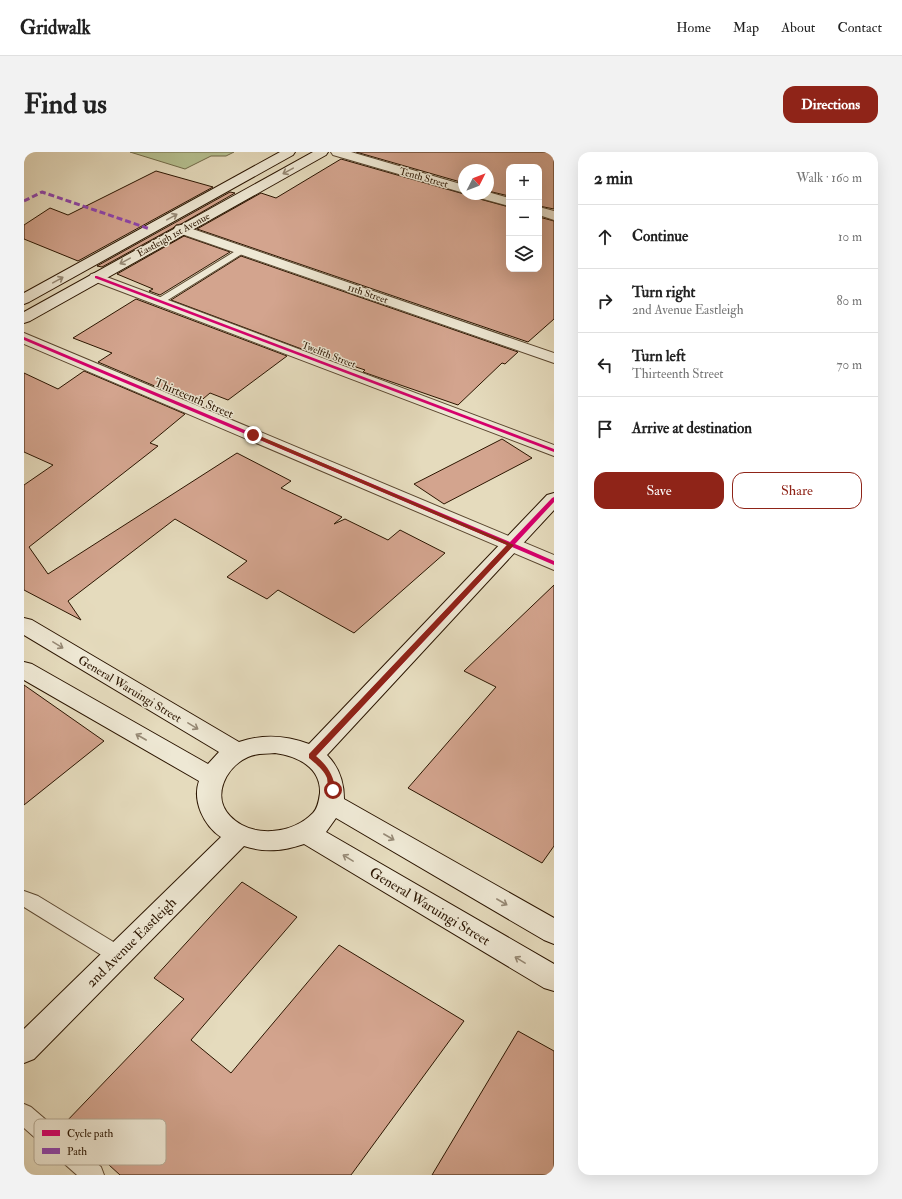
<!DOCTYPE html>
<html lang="en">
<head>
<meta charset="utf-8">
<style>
  body { margin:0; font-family:"IM FELL Double Pica",serif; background:#f2f2f2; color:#222 }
  .controls { position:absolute; right:12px; top:12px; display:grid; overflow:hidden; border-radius:8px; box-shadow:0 4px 16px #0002 }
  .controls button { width:36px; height:36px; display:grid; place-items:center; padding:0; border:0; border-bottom:1px solid #e0e0e0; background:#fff; color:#222; font:20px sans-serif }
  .compass { position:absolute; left:434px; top:12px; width:36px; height:36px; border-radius:50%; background:#fff; box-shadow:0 4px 16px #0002; rotate:48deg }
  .stop { position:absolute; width:12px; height:12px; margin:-9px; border:3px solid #8f2418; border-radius:50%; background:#fff }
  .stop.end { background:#8f2418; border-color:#fff; box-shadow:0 1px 4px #0008 }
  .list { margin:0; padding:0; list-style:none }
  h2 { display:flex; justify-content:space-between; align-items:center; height:52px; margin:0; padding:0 16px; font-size:17px }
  h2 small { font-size:13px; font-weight:400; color:#767676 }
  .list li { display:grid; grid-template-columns:26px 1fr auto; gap:12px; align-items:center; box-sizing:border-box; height:64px; padding:0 16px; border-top:1px solid #e0e0e0 }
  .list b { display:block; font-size:15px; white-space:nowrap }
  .list p { margin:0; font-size:13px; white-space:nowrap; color:#767676 }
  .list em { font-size:13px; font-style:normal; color:#767676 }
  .actions { display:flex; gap:8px; padding:12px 16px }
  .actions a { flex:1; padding:9px 0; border:1px solid #8f2418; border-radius:12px; text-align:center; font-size:14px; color:#8f2418 }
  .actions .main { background:#8f2418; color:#fff }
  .icon { flex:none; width:22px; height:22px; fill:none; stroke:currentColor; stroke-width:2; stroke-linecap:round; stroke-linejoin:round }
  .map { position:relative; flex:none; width:530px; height:1023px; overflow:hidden; border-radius:12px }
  header { display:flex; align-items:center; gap:24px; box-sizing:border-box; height:56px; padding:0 20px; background:#fff; border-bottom:1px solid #e0e0e0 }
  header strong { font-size:19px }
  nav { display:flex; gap:22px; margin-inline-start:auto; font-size:14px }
  .intro { display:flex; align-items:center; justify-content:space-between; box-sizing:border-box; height:96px; padding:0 24px }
  h1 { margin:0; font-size:28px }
  .button { padding:10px 18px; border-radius:12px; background:#8f2418; color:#fff; font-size:14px; font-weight:700 }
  main { display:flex; gap:24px; padding:0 24px }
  aside { flex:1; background:#fff; border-radius:12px; box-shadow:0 4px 16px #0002 }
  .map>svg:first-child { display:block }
</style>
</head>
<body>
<header>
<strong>Gridwalk</strong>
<nav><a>Home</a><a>Map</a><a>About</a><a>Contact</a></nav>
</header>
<div class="intro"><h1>Find us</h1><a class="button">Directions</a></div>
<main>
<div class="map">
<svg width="530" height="1023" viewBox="0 0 530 1023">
  <rect width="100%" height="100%" fill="#e5dbbd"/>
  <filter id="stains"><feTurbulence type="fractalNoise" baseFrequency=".005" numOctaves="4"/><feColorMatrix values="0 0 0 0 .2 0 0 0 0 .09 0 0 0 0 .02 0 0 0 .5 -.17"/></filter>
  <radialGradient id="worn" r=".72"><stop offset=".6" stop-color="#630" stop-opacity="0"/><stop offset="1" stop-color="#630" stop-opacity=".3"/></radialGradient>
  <!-- green -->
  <path fill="#b5c090" stroke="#706a48" d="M 106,0 L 210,0 L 202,4 L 187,4 L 161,17 Z"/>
  <!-- building -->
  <g fill="#d3a48e" stroke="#2b1500">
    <path d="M 332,0 L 530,0 L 530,57 L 515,54 L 515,15 L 485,15 L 485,44 L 464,39 L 464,18 L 440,18 L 440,31 Z"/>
    <path d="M 317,7 L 440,42 L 449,42 L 452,46 L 485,55 L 485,117 L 515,117 L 515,65 L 530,69 L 530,167 L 504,190 L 173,77 L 237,41 L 252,46 Z"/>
    <path d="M 132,19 L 189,35 L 54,109 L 0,87 L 0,73 L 26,56 L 44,63 Z"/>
    <path d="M 206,40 L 211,41 L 157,72 L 152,73 L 149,76 L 78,115 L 73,114 Z"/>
    <path d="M 160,84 L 206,100 L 136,143 L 125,139 L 129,137 L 93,122 Z"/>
    <path d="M 217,104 L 494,200 L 481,212 L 478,211 L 434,253 L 339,220 L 341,218 L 275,196 L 147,148 Z"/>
    <path d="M 112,147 L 263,204 L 204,248 L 186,241 L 173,252 L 74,210 L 88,201 L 49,186 Z"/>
    <path d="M 60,219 L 161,262 L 126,291 L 134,294 L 5,395 L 24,422 L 213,301 L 267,329 L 257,336 L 318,365 L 310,372 L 321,367 L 364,388 L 376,378 L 421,401 L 330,481 L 254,438 L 243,447 L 203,425 L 223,409 L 151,367 L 44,449 L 57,468 L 0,438 L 0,333 L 29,313 L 0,300 L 0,221 L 34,237 Z"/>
    <path d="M 478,287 L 508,306 L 420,352 L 390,332 Z"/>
    <path d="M 530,433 L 530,694 L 518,711 L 384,636 L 472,535 L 440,519 Z"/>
    <path d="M 0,533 L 80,589 L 0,653 Z"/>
    <path d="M 218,730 L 273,765 L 167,888 L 207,921 L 315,793 L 440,869 L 327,1023 L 96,1023 L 40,972 L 160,847 L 130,826 Z"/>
    <path d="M 494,879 L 530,899 L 530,1023 L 408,1023 Z"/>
  </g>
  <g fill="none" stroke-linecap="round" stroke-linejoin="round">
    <!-- lane casing -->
    <g stroke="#5a462f" stroke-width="2">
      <g id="lane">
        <path d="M 218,95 L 223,98 L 221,100 L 139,151 L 131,151 L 130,149 Z"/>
        <path d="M 0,739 L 14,744 L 101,797 L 103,803 L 101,809 L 94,811 L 87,809 L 0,755 Z"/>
        <path d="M 0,952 L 7,955 L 77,1015 L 80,1023 L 53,1023 L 0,976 Z"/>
      </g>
    </g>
    <!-- street casing -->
    <g stroke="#5a462f" stroke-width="2">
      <g id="street">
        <path d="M 307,0 L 327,0 L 440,33 L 440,41 L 309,3 Z"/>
        <path d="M 464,40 L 485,46 L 485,54 L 452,45 L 450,42 L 464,42 Z"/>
        <path d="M 515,55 L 530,59 L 530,68 L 515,63 Z"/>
        <path d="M 157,73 L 530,201 L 530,211 L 152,80 L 150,77 L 152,74 Z"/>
        <path d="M 72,121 L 530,293 L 530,304 L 67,128 L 65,125 L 67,122 Z"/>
        <path d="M 0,181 L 530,403 L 530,418 L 0,192 Z"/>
      </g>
    </g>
    <!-- secondary casing -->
    <g stroke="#2b1500" stroke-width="2">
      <g id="secondary">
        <path d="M 256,0 L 271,0 L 269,3 L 5,150 L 0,152 L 0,141 Z"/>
        <path d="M 289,0 L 304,0 L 302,3 L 6,169 L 0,171 L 0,160 Z"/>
        <path d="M 530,341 L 530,358 L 303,603 C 315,615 320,630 320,647 L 530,766 L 530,792 L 520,788 L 312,666 L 302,680 L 530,812 L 530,839 L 520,836 L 280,692 C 259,699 241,701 220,694 L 10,907 L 0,911 L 0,877 L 197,685 C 180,674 168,649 175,629 L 0,528 L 0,510 L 8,512 L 184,612 L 195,600 L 0,483 L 0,466 L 8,468 L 215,590 C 239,582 261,583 285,592 L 523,343 ZM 251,601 C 273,604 297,615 296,641 C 295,648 294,656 289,661 C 269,682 228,687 206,664 C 187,644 202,615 224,605 C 232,601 242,602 251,601 Z"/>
      </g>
    </g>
    <!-- lane -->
    <use href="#lane" fill="#eee8d4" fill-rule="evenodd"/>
    <!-- street -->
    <use href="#street" fill="#eee8d4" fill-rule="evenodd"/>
    <!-- secondary -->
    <use href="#secondary" fill="#eee8d4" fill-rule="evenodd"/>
    <!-- quiet -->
    <path stroke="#8e44ad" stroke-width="3" stroke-dasharray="6 3" stroke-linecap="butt" d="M 0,49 L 18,40 L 126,77"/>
    <!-- cycleway casing -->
    <g stroke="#eee8d4" stroke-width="2">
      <g id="cycleway">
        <path d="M 71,124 L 73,124 L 530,297 L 530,300 L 71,126 Z"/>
        <path d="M 0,185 L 486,390 L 528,346 L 530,345 L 530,350 L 491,392 L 530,409 L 530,413 L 488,395 L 290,606 L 286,606 L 285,604 L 286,602 L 483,393 L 0,188 Z"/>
      </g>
    </g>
    <!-- cycleway -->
    <use href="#cycleway" fill="#d6006c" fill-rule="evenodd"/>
  </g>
  <!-- one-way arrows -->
  <defs><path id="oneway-shaft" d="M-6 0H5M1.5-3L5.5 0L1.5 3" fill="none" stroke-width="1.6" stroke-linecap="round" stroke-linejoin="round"/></defs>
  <g stroke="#968975">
    <use href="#oneway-shaft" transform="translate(264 19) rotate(151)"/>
    <use href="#oneway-shaft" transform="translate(148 65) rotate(-29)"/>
    <use href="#oneway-shaft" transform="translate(101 109) rotate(151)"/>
    <use href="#oneway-shaft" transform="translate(34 128) rotate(-29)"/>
    <use href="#oneway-shaft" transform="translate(34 493) rotate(31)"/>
    <use href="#oneway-shaft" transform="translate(169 574) rotate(31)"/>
    <use href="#oneway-shaft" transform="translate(117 585) rotate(-150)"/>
    <use href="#oneway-shaft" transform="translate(365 685) rotate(30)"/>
    <use href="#oneway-shaft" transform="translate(324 706) rotate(-149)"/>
    <use href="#oneway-shaft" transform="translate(478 750) rotate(30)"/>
    <use href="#oneway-shaft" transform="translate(496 808) rotate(-149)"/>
  </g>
  <!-- route -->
  <path fill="#8f2418" d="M 229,281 L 490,393 L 292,604 C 304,614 309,623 312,638 L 309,641 C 303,638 304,632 303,626 C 300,618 292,612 285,606 L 285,602 L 483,393 L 227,284 L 227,282 Z"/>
  <g text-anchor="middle" stroke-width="3" stroke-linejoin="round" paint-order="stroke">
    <!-- far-street labels -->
    <g font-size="10" fill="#2b1500" stroke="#eee8d4">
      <text transform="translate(400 25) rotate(16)" y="4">Tenth Street</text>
      <text transform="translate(149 82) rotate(-29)" y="4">Eastleigh 1st Avenue</text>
      <text transform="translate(344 141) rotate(19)" y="4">11th Street</text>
      <text transform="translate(305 202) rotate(21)" y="4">Twelfth Street</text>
    </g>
    <!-- street labels -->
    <g font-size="12" fill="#2b1500" stroke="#eee8d4">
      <text transform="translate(170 246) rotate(23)" y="4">Thirteenth Street</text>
      <text transform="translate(106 537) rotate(31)" y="4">General Waruingi Street</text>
    </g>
    <!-- near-street labels -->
    <g font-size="14" fill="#2b1500" stroke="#eee8d4">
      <text transform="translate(406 754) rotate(31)" y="5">General Waruingi Street</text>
      <text transform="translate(107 790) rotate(-45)" y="5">2nd Avenue Eastleigh</text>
    </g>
  </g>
  <!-- legend -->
  <rect x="10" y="967" width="132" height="46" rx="6" fill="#eee8d4" stroke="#b4a994" stroke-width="1"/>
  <rect x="18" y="978" width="18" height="6" fill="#d6006c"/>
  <rect x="18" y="996" width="18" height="6" fill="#8e44ad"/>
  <g font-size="11" fill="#2b1500">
    <text x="43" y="985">Cycle path</text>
    <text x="43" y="1003">Path</text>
  </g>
  <rect width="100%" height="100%" filter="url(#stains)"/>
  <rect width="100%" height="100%" fill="url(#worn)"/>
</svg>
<div class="controls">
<button>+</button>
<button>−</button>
<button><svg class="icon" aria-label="layers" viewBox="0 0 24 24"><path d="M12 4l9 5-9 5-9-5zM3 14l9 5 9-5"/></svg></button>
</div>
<svg class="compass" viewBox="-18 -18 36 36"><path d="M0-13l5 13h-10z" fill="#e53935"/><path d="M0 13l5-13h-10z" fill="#767676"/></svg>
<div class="stop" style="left:309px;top:638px"></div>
<div class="stop end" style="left:229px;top:283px"></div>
</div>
<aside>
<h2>2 min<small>Walk · 160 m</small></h2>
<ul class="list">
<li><svg class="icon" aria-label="ahead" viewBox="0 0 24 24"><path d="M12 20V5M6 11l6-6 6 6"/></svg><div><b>Continue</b></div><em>10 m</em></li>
<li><svg class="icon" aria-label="right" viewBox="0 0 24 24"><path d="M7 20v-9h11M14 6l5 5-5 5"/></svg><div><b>Turn right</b><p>2nd Avenue Eastleigh</p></div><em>80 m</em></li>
<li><svg class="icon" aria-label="left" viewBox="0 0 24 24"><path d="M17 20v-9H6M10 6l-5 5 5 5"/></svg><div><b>Turn left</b><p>Thirteenth Street</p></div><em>70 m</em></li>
<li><svg class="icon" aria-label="arrive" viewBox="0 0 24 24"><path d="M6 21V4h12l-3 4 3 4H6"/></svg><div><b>Arrive at destination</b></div></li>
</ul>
<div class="actions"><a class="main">Save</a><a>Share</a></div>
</aside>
</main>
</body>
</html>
